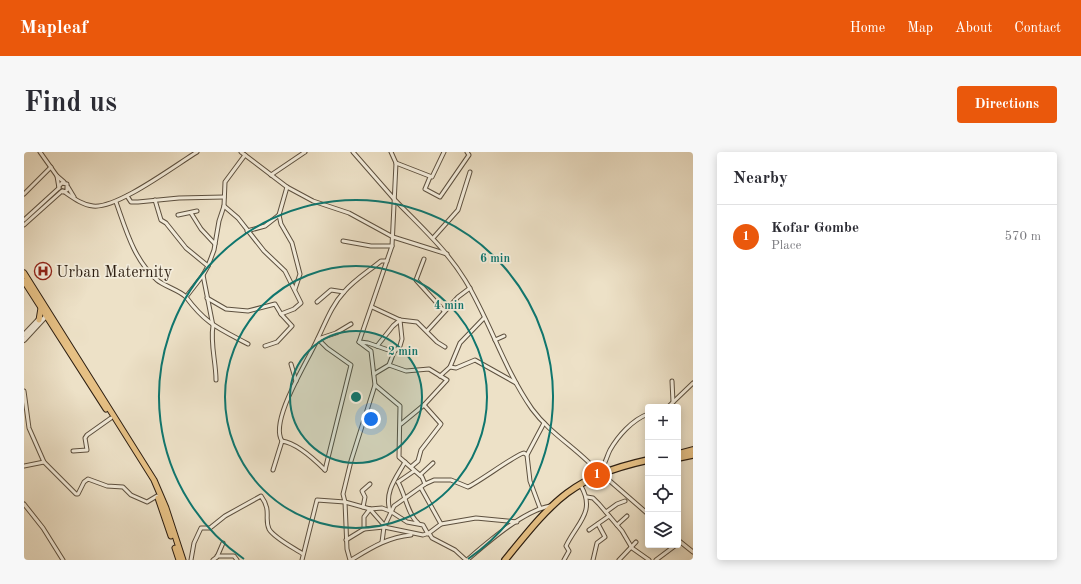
<!DOCTYPE html>
<html lang="en">
<head>
<meta charset="utf-8">
<style>
  body { margin:0; font-family:"Old Standard TT",serif; background:#f7f7f7; color:#2b2b33 }
  .controls { position:absolute; right:12px; bottom:12px; display:grid; overflow:hidden; border-radius:4px; box-shadow:0 2px 10px #0003 }
  .controls button { width:36px; height:36px; display:grid; place-items:center; padding:0; border:0; border-bottom:1px solid #e1e1e2; background:#fff; color:#2b2b33; font:20px sans-serif }
  .you { position:absolute; left:347px; top:267px; width:14px; height:14px; margin:-10px; border:3px solid #fff; border-radius:50%; background:#1a73e8; box-shadow:0 0 0 6px #1a73e833 }
  .badge { display:grid; place-items:center; width:26px; height:26px; border-radius:50%; background:#ea580c; color:#fff; font-size:13px; font-weight:700 }
  .pin { position:absolute; translate:-50% -50%; border:2px solid #fff; box-shadow:0 1px 4px #0006 }
  .list { margin:0; padding:0; list-style:none }
  h2 { display:flex; justify-content:space-between; align-items:center; height:52px; margin:0; padding:0 16px; font-size:17px }
  h2 small { font-size:13px; font-weight:400; color:#7c7c81 }
  .list li { display:grid; grid-template-columns:26px 1fr auto; gap:12px; align-items:center; box-sizing:border-box; height:64px; padding:0 16px; border-top:1px solid #e1e1e2 }
  .list b { display:block; font-size:15px; white-space:nowrap }
  .list p { margin:0; font-size:13px; white-space:nowrap; color:#7c7c81 }
  .list em { font-size:13px; font-style:normal; color:#7c7c81 }
  .icon { flex:none; width:22px; height:22px; fill:none; stroke:currentColor; stroke-width:2; stroke-linecap:round; stroke-linejoin:round }
  .map { position:relative; flex:none; width:669px; height:408px; overflow:hidden; border-radius:4px }
  header { display:flex; align-items:center; gap:24px; box-sizing:border-box; height:56px; padding:0 20px; background:#ea580c; color:#fff }
  header strong { font-size:19px }
  nav { display:flex; gap:22px; margin-inline-start:auto; font-size:14px }
  .intro { display:flex; align-items:center; justify-content:space-between; box-sizing:border-box; height:96px; padding:0 24px }
  h1 { margin:0; font-size:28px }
  .button { padding:10px 18px; border-radius:4px; background:#ea580c; color:#fff; font-size:14px; font-weight:700 }
  main { display:flex; gap:24px; padding:0 24px }
  aside { flex:1; background:#fff; border-radius:4px; box-shadow:0 2px 10px #0003 }
  .map>svg:first-child { display:block }
</style>
</head>
<body>
<header>
<strong>Mapleaf</strong>
<nav><a>Home</a><a>Map</a><a>About</a><a>Contact</a></nav>
</header>
<div class="intro"><h1>Find us</h1><a class="button">Directions</a></div>
<main>
<div class="map">
<svg width="669" height="408" viewBox="0 0 669 408">
  <rect width="100%" height="100%" fill="#ede1c7"/>
  <filter id="stains"><feTurbulence type="fractalNoise" baseFrequency=".005" numOctaves="4"/><feColorMatrix values="0 0 0 0 .2 0 0 0 0 .09 0 0 0 0 .02 0 0 0 .5 -.17"/></filter>
  <radialGradient id="worn" r=".72"><stop offset=".6" stop-color="#630" stop-opacity="0"/><stop offset="1" stop-color="#630" stop-opacity=".3"/></radialGradient>
  <g fill="none" stroke-linecap="round" stroke-linejoin="round">
    <!-- minor casing -->
    <g stroke="#5d503f" stroke-width="5">
      <g id="minor">
        <path d="M 16,0 L 33,24 L 40,30"/>
        <path d="M 217,0 L 263,35 L 289,49 L 325,61 L 369,85 L 423,102"/>
        <path d="M 329,0 C 343,16 357,32 371,48 C 396,74 422,97 441,128 C 466,169 480,217 508,257 C 527,283 556,298 576,322"/>
        <path d="M 372,11 L 408,25 L 420,0"/>
        <path d="M 247,23 L 281,0"/>
        <path d="M 33,24 L 35,36"/>
        <path d="M 406,25 L 401,37 L 416,45 L 445,3 L 443,0"/>
        <path d="M 35,34 L 38,31 L 43,32 L 43,38 L 39,40"/>
        <path d="M 44,35 L 50,45"/>
        <path d="M 263,35 L 255,63 L 257,72 L 268,91 L 276,122 L 271,137"/>
        <path d="M 39,39 C 48,45 58,53 69,54 C 93,57 150,14 173,0"/>
        <path d="M 0,42 L 27,15"/>
        <path d="M 103,44 L 107,50 L 114,50 L 155,46 L 200,45"/>
        <path d="M 131,48 L 137,68 L 142,71 L 162,96 L 184,114"/>
        <path d="M 92,50 C 102,78 110,108 133,128 C 140,134 157,139 162,145 C 182,172 194,176 224,192"/>
        <path d="M 200,54 L 214,66 L 240,99 L 261,119 L 277,151 L 270,157 L 257,162"/>
        <path d="M 167,61 L 177,77 L 191,92"/>
        <path d="M 154,63 L 173,59"/>
        <path d="M 0,68 L 35,36"/>
        <path d="M 0,73 L 38,39"/>
        <path d="M 223,79 L 241,74 L 255,63"/>
        <path d="M 410,85 L 434,58 L 446,20"/>
        <path d="M 319,89 L 347,94 L 368,94"/>
        <path d="M 400,107 L 392,128 L 420,159"/>
        <path d="M 179,123 L 189,174 C 186,191 192,210 192,228"/>
        <path d="M 162,145 L 179,123 L 184,114 L 190,98 L 195,69 L 200,54 L 201,30 L 221,3"/>
        <path d="M 183,146 L 202,157 L 224,159 L 251,152 L 257,162 L 268,174 L 253,190 L 241,194"/>
        <path d="M 293,150 L 307,138 L 320,140"/>
        <path d="M 348,155 L 376,168 L 393,170 L 413,190 L 421,195"/>
        <path d="M 403,179 L 434,145 L 446,136"/>
        <path d="M 294,187 L 303,196 L 327,213 L 301,318"/>
        <path d="M 294,187 L 312,181 L 327,172"/>
        <path d="M 471,188 L 480,184"/>
        <path d="M 335,190 L 368,94 L 372,11 L 367,0"/>
        <path d="M 336,190 L 344,191 L 370,200"/>
        <path d="M 353,194 L 369,174 L 376,168"/>
        <path d="M 267,212 L 272,229"/>
        <path d="M 365,213 L 382,219 L 405,217 L 423,228 L 400,253 L 377,272"/>
        <path d="M 426,215 L 432,216 L 451,208 L 492,231"/>
        <path d="M 350,222 L 365,213 L 370,200 L 376,194 L 378,187 L 376,168"/>
        <path d="M 416,224 L 426,215 L 436,191 L 460,166"/>
        <path d="M 648,229 L 649,250"/>
        <path d="M 351,233 L 376,254 L 375,305 L 398,325 L 401,332"/>
        <path d="M 0,239 L 5,276 L 20,310 L 52,342 L 54,342 L 60,330 L 64,327 L 83,334 L 99,335 L 107,343 L 123,350 L 133,344"/>
        <path d="M 644,255 L 669,231"/>
        <path d="M 258,289 C 245,269 284,209 293,188 C 301,172 307,154 320,140 C 330,128 345,119 357,109 L 363,109"/>
        <path d="M 49,299 L 63,298 L 61,286 L 63,283 L 87,266"/>
        <path d="M 0,314 L 20,310"/>
        <path d="M 387,315 L 394,309 L 397,298 L 417,272 L 400,253"/>
        <path d="M 249,318 L 258,289 C 272,291 290,307 301,318"/>
        <path d="M 575,320 C 581,314 582,306 586,298 C 594,284 608,268 624,262"/>
        <path d="M 396,323 L 409,311"/>
        <path d="M 579,323 L 624,362"/>
        <path d="M 374,330 C 381,342 384,363 394,371"/>
        <path d="M 374,330 L 390,319"/>
        <path d="M 397,336 L 417,372"/>
        <path d="M 563,345 L 569,346 L 575,352 L 598,379 L 608,396 L 625,408"/>
        <path d="M 0,352 L 19,376 L 39,408"/>
        <path d="M 339,355 L 341,345 L 338,339 L 346,332"/>
        <path d="M 516,356 L 506,329 L 503,303 L 520,271"/>
        <path d="M 346,357 L 360,373"/>
        <path d="M 366,359 C 360,340 372,326 381,310"/>
        <path d="M 582,360 L 593,352 L 601,349"/>
        <path d="M 593,373 L 603,364"/>
        <path d="M 340,377 L 340,365 L 346,357"/>
        <path d="M 565,378 L 585,364"/>
        <path d="M 405,381 L 408,386 L 431,398 L 442,408"/>
        <path d="M 322,388 L 340,377 L 360,375 L 399,383 L 405,381 L 417,372 L 452,366 L 493,370"/>
        <path d="M 654,388 L 669,400"/>
        <path d="M 358,390 L 360,375 L 370,354 L 401,332 L 410,328 L 427,328 L 444,335 C 455,330 494,301 500,301 L 503,303"/>
        <path d="M 193,404 L 210,404 L 213,408"/>
        <path d="M 167,408 L 170,391 L 177,376 L 186,376 L 201,364 L 237,344 C 248,359 240,366 245,377 C 250,386 270,396 279,402"/>
        <path d="M 189,408 L 193,405 L 199,391"/>
        <path d="M 278,408 L 293,348 L 321,350 L 346,357 L 358,356 L 366,359 L 383,370 L 399,373 L 404,382"/>
        <path d="M 326,408 L 323,397 L 321,350 L 319,342 L 327,309 L 351,233 L 347,199 L 335,190"/>
        <path d="M 327,408 C 347,396 364,385 387,383"/>
        <path d="M 443,408 C 464,390 499,359 526,354"/>
        <path d="M 540,408 L 545,399 L 542,394 C 553,371 572,360 557,334"/>
        <path d="M 569,408 L 573,391 L 581,385 L 574,372"/>
        <path d="M 595,408 L 612,390"/>
        <path d="M 632,408 L 652,393"/>
      </g>
    </g>
    <!-- tertiary casing -->
    <g stroke="#5d503f" stroke-width="6">
      <g id="tertiary">
        <path d="M 0,183 L 16,166"/>
        <path d="M 0,188 L 24,162"/>
      </g>
    </g>
    <!-- primary casing -->
    <g stroke="#2d1f12" stroke-width="7">
      <g id="primary">
        <path d="M 0,121 L 130,328 L 142,356 L 159,408"/>
        <path d="M 0,129 L 82,257"/>
        <path d="M 15,168 L 17,156"/>
        <path d="M 134,346 L 147,384"/>
        <path d="M 151,396 L 155,408"/>
      </g>
    </g>
    <!-- trunk casing -->
    <g stroke="#2d1f12" stroke-width="8">
      <g id="trunk">
        <path d="M 654,302 L 669,298"/>
        <path d="M 654,306 L 669,303"/>
        <path d="M 481,408 C 529,349 547,325 624,308"/>
      </g>
    </g>
    <!-- minor -->
    <use href="#minor" stroke="#f3ecdb" stroke-width="3"/>
    <!-- tertiary -->
    <use href="#tertiary" stroke="#f3ecdb" stroke-width="4"/>
    <!-- primary -->
    <use href="#primary" stroke="#e6c084" stroke-width="5"/>
    <!-- trunk -->
    <use href="#trunk" stroke="#e6c084" stroke-width="5.5"/>
  </g>
  <!-- distance rings -->
  <circle cx="332" cy="245" r="66" fill="#0f766e" fill-opacity=".12"/>
  <g fill="none" stroke="#0f766e" stroke-width="2">
    <circle cx="332" cy="245" r="66"/>
    <circle cx="332" cy="245" r="131"/>
    <path d="M220 407A197 197 0 1 1 444 407"/>
  </g>
  <!-- icons -->
  <defs>
    <g id="hospital-ring" transform="scale(0.9)"><circle r="9.5" fill="#f3ecdb" stroke="#8f2418" stroke-width="1.5"/><path d="M-5-5h3v3.5h4V-5h3V5h-3V1.5h-4V5h-3Z" fill="#8f2418"/></g>
  </defs>
  <g fill-rule="evenodd">
    <use href="#hospital-ring" x="19" y="119"/>
  </g>
  <g text-anchor="middle" stroke-width="3.5" stroke-linejoin="round" paint-order="stroke">
    <!-- poi labels -->
    <g font-size="16" fill="#2d1f12" stroke="#f3ecdb" text-anchor="start">
      <text x="32" y="125">Urban Maternity</text>
    </g>
  </g>
  <circle cx="332" cy="245" r="6" fill="#0f766e" stroke="#f3ecdb" stroke-width="2"/>
  <g font-size="12" text-anchor="middle" font-weight="bold" fill="#0f766e" stroke="#f3ecdb" stroke-width="3.5" stroke-linejoin="round" paint-order="stroke">
    <text x="471" y="110">6 min</text>
    <text x="425" y="157">4 min</text>
    <text x="379" y="203">2 min</text>
  </g>
  <rect width="100%" height="100%" filter="url(#stains)"/>
  <rect width="100%" height="100%" fill="url(#worn)"/>
</svg>
<div class="controls">
<button>+</button>
<button>−</button>
<button><svg class="icon" aria-label="locate" viewBox="0 0 24 24"><circle cx="12" cy="12" r="6"/><path d="M12 2v4M12 18v4M2 12h4M18 12h4"/></svg></button>
<button><svg class="icon" aria-label="layers" viewBox="0 0 24 24"><path d="M12 4l9 5-9 5-9-5zM3 14l9 5 9-5"/></svg></button>
</div>
<div class="you"></div>
<div class="pin badge" style="left:573px;top:323px">1</div>
</div>
<aside>
<h2>Nearby<small></small></h2>
<ul class="list">
<li><span class="badge">1</span><div><b>Kofar Gombe</b><p>Place</p></div><em>570 m</em></li>
</ul>
</aside>
</main>
</body>
</html>
